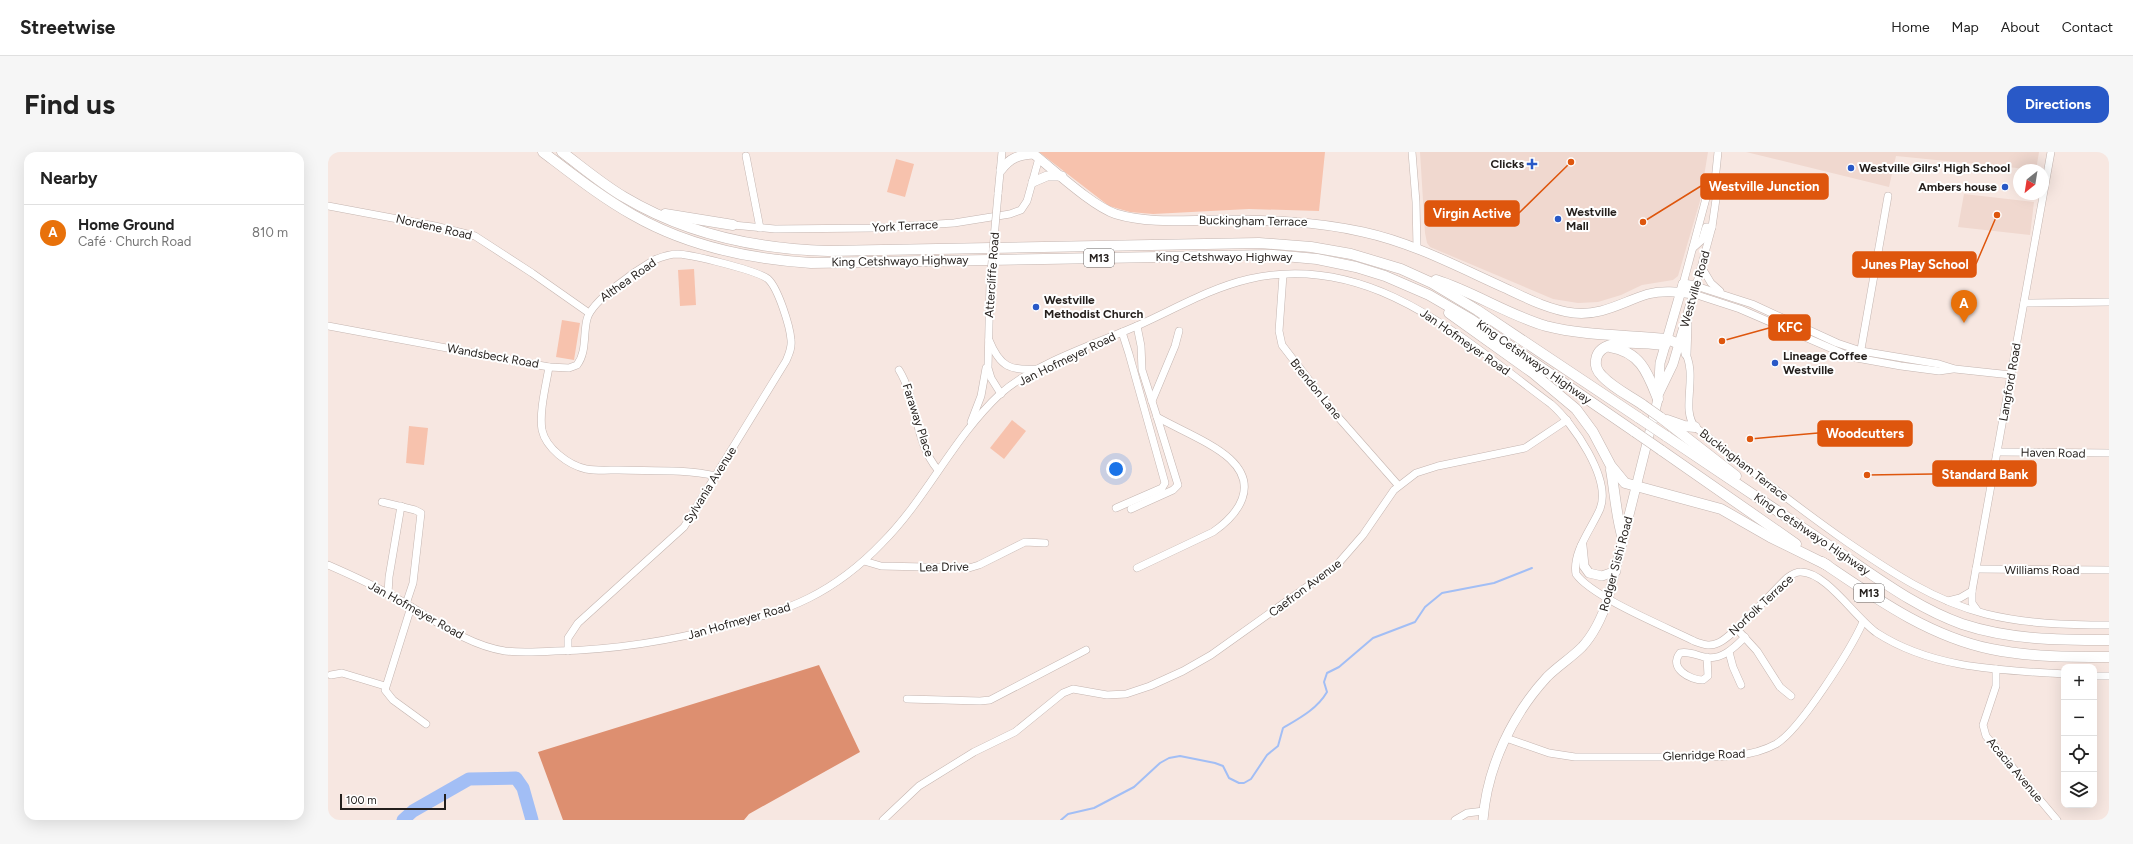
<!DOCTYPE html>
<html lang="en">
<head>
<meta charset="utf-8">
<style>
  body { margin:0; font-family:Figtree,sans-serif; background:#f6f6f6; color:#222 }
  .controls { position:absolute; right:12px; bottom:12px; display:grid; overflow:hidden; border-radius:8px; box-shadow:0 4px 16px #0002 }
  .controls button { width:36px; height:36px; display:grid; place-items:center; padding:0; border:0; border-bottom:1px solid #e0e0e0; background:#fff; color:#222; font:20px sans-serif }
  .compass { position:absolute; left:1685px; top:12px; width:36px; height:36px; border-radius:50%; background:#fff; box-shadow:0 4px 16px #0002; rotate:210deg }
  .scale { position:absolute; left:12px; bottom:10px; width:106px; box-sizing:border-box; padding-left:4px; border:2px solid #241f1c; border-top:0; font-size:11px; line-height:14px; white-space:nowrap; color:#241f1c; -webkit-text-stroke:3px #fff; paint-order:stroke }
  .you { position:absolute; left:788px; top:317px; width:14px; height:14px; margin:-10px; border:3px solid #fff; border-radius:50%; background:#1a73e8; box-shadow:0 0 0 6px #1a73e833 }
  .badge { display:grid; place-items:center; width:26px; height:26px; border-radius:50%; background:#2959c7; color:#fff; font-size:13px; font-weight:700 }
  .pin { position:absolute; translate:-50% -33px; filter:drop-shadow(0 1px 2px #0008) }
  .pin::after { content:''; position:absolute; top:21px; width:14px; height:12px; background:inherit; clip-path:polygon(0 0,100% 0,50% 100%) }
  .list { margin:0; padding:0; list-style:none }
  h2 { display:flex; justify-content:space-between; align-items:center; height:52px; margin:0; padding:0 16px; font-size:17px }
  h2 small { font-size:13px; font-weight:400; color:#767676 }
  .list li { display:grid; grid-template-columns:26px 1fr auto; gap:12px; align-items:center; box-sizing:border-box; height:56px; padding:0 16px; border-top:1px solid #e0e0e0 }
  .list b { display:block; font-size:15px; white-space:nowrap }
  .list p { margin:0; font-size:13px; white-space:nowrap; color:#767676 }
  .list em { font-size:13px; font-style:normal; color:#767676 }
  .icon { flex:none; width:22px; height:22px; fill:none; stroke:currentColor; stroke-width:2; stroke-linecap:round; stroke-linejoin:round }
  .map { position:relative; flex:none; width:1781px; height:668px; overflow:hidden; border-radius:12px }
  header { display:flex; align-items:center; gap:24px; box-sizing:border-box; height:56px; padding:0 20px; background:#fff; border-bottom:1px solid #e0e0e0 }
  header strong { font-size:19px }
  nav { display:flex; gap:22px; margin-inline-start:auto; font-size:14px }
  .intro { display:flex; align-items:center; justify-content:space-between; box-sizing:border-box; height:96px; padding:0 24px }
  h1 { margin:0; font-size:28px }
  .button { padding:10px 18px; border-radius:12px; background:#2959c7; color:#fff; font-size:14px; font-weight:700 }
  main { display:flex; gap:24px; padding:0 24px }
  aside { flex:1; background:#fff; border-radius:12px; box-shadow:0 4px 16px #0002 }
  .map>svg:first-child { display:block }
</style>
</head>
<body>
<header>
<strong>Streetwise</strong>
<nav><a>Home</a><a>Map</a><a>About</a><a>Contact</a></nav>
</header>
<div class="intro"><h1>Find us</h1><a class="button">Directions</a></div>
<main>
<aside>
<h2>Nearby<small></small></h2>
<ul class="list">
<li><span class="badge" style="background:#e8710a">A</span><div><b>Home Ground</b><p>Café · Church Road</p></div><em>810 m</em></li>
</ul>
</aside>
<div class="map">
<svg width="1781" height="668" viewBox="0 0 1781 668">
  <rect width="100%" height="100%" fill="#f7e7e1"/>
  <!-- built -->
  <g fill="#f0d8cf">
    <path d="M 1092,0 L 1380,0 L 1372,49 L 1350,124 L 1345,128 L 1314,133 L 1293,143 L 1270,150 L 1250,151 L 1225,147 L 1102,95 L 1099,91 L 1097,81 Z"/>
    <path d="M 1418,0 L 1711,0 L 1708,18 L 1568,4 L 1561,35 Z"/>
    <path d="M 1636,42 L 1706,50 L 1702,83 L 1630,75 Z"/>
  </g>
  <!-- green -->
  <g fill="#f7c2ad">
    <path d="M 711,0 L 997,0 L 991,59 L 921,57 L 825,62 L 802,60 L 781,54 Z"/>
    <path d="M 568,7 L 586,12 L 577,45 L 559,40 Z"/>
    <path d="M 366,117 L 368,153 L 352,154 L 350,118 Z"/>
    <path d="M 234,168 L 252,171 L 246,208 L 228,205 Z"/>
    <path d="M 684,268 L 698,279 L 676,307 L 662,296 Z"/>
    <path d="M 81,274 L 100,276 L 96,313 L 78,311 Z"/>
  </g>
  <!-- forest -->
  <path fill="#dd8f70" d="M 491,513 L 532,600 L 421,662 L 416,668 L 235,668 L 210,600 Z"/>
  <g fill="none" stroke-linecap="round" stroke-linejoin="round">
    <!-- stream -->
    <path stroke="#a2bef5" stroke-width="2" d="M 733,668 L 740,662 L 766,656 L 806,635 L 832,611 L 841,606 L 852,604 L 887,611 L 895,614 L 901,626 L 911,631 L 916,631 L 923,627 L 939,603 L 950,594 L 955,576 C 972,566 989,557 999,540 L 996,530 L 999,521 L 1011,515 L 1045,486 L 1087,470 L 1097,455 L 1114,441 L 1166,431 L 1204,416"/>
    <!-- river -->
    <path stroke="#a2bef5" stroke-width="13" d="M 75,668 L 85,659 L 141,627 L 188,626 L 195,636 L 204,668"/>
    <!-- minor casing -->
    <g stroke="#c4b5b0" stroke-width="8">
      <g id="minor">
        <path d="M 1084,0 L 1088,50 L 1089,96"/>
        <path d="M 1390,0 L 1387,29 L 1389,38 L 1388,47 L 1384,75 L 1368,134 L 1424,152 L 1509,191 L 1533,199 L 1611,212 L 1627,217 L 1683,223"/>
        <path d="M 418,4 L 432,76"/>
        <path d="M 670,42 L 674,0"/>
        <path d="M 0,54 L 107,74 L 147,84 L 204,121 L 261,161"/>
        <path d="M 405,73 L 447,77 L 546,76 L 626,71 L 682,62 L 693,58 L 699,49 L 711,6"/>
        <path d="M 1365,96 L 1374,88 L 1378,75 L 1384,75"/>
        <path d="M 1374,116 L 1383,131 L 1392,139"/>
        <path d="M 955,123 L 951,179 L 954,193 L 1004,258 L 1070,333"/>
        <path d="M 662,131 L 660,216 L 663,226 L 673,242"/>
        <path d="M 1355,132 L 1380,39 L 1387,29"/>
        <path d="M 1366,142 L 1412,157 L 1523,205 L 1573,214 L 1611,219 L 1625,217"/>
        <path d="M 1696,151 L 1781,150"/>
        <path d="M 0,174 L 221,215 C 218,233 211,260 214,278 C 218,296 240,313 258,317 C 268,319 280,318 291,318 C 323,319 357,317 388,324"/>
        <path d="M 809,174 L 813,194 L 814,218 L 829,265 C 850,277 885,291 902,307 C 931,334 911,362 885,380 L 809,416"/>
        <path d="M 661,188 C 672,215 682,219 710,217"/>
        <path d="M 1356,198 C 1371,224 1352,256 1367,275 C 1417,314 1467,354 1519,390 C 1563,420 1606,449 1658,462 C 1699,472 1739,473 1781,473"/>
        <path d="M 1532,203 L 1560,44"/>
        <path d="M 221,215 L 241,216 L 249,213 C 259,200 255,182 259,167 C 264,148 309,118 326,108 C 333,105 342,102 350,102 C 365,103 428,118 440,127 C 450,136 462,174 463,188 C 464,196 461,202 458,209 L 356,375 L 250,471 L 240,486 L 240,499"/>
        <path d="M 571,218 C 590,249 586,290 610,318"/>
        <path d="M 824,249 L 847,194 L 851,179"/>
        <path d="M 643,270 L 653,244 L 658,216"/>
        <path d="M 1669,300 L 1781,301"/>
        <path d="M 54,350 L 87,358 L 93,361 L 85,431 L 78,452"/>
        <path d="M 788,356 L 834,336 L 837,331 L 801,202 L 794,180"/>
        <path d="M 803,357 L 845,338 L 850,333 L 829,265"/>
        <path d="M 536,409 L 553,414 L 641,416 L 651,413 L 697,390 L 717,391"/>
        <path d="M 0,413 C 23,423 47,434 70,447 C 104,466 138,493 177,499 C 193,501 210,500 227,499 C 286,498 343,489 401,473 C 428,466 455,459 481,446 C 507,433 533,413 554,391 C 599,346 625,286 672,242 C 707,211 768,192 811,173 C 847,157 882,136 921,127 C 1042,99 1134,186 1223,252 C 1245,271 1284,327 1272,357 C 1264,376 1244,400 1248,422 C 1264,445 1338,475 1366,489 C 1374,492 1381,495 1390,491 C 1405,485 1444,440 1459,426 C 1463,423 1467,420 1472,420 C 1498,419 1528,467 1549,481 C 1605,517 1672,518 1736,522"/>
        <path d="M 1648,417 L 1781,418"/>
        <path d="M 60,442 L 61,425 L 73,354"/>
        <path d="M 1620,449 L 1632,446 L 1644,439"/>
        <path d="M 83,455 L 57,538 L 65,548 L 98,572"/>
        <path d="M 1649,458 L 1644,451 L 1644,439 L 1723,0"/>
        <path d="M 1408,476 L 1429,499 L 1452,535 L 1463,544"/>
        <path d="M 1401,500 L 1405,515 L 1413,533"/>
        <path d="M 1379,505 L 1380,524 L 1375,528 C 1362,528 1340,516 1352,501 C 1360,499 1368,503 1376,505 C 1393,509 1406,496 1417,485"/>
        <path d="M 1668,517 L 1668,534 L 1655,573 L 1658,584 L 1729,668"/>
        <path d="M 3,523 L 14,521 L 57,534"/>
        <path d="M 1766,524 L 1781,524"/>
        <path d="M 579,547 L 652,549 L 662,548 L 758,498"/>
        <path d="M 1178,586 L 1221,601 L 1247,605 C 1279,605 1311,605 1344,605 C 1378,604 1417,609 1448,592 C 1472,578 1523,497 1535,470"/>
        <path d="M 555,668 L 591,634 L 646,600 L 687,580 L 735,541 L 745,537 L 779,543 L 798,542 L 822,534 L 855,519 L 883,503 L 1008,414 L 1035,383 L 1066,338 L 1088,321 L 1110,314 L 1197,296 L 1239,268"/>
        <path d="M 1127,668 L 1139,661 L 1156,659"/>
      </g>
    </g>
    <!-- major casing -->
    <g stroke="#c4b5b0" stroke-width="10">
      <g id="major">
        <path d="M 703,0 C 725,17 764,54 788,62 C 821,72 857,68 890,68 C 940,68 986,69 1035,80 C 1086,91 1132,116 1179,137 C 1200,147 1222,158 1246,161 C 1274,164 1294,150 1320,142 C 1336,138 1350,140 1366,142"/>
        <path d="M 673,18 C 682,6 690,3 705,2"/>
        <path d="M 705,30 L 719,24 L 734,24"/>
        <path d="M 1358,202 L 1359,172"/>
        <path d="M 1331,241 L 1345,212 L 1368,134 L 1355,132"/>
        <path d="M 1254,394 L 1256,414 L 1261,421 L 1274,424 L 1288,419"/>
        <path d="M 1155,668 C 1159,615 1184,563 1219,525 C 1230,514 1243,506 1254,495 C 1267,481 1274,465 1280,447 L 1330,247 L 1332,211 L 1355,132"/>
      </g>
    </g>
    <!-- highway casing -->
    <g stroke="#c4b5b0" stroke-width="11">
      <g id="highway">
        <path d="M 215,0 C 244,22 273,45 305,63 C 359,94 421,107 483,111 L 945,103 L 989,107 L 1028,115 L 1057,124 L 1101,143 L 1144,168 L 1307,280"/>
        <path d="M 234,0 C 254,15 274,32 296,45 C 358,82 428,97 500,99 L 931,91 L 983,95 L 1023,102 L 1073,117 L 1104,131 L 1149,158 L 1311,266"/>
        <path d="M 337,62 L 405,73"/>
        <path d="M 1108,128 C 1146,140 1180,163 1218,174 C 1257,184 1299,183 1339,187 L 1351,192"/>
        <path d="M 1121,161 L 1205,221 L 1248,257 L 1265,280 L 1283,314 L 1297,331 L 1393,357 L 1442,385 L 1499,413"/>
        <path d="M 1282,195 C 1313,200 1320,222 1330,247"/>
        <path d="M 1315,253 C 1302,244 1285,236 1274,224 C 1270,220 1267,214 1268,208 C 1271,183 1320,192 1337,193"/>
        <path d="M 1332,265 L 1408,324"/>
        <path d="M 1339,268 L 1356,274 L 1367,275"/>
        <path d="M 1338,284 C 1396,323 1454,362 1512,401 C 1551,427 1589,456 1634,472 C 1682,488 1731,488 1781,488"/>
        <path d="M 1333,298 L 1468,392"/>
        <path d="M 1283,318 C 1287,341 1288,364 1295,387"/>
        <path d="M 1494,410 C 1546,445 1600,484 1663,497 C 1702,505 1742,505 1781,505"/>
      </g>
    </g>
    <!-- minor -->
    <use href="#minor" stroke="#fff" stroke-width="7"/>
    <!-- major -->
    <use href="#major" stroke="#fff" stroke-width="9"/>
    <!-- highway -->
    <use href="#highway" stroke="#fff" stroke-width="10"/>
    <!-- minor-bridge casing -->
    <g stroke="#c4b5b0" stroke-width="8" stroke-linecap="butt">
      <path id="minor-bridge" d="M 662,131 L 670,42"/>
    </g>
    <!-- highway-bridge casing -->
    <g stroke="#c4b5b0" stroke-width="11" stroke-linecap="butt">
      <g id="highway-bridge">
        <path d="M 1315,253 L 1332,265"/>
        <path d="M 1311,266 L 1338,284"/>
        <path d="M 1307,280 L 1333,298"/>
      </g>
    </g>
    <!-- minor-bridge -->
    <use href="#minor-bridge" stroke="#fff" stroke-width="7"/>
    <!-- highway-bridge -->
    <use href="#highway-bridge" stroke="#fff" stroke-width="10"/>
  </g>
  <!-- markers -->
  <g fill="#2959c7" stroke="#fff" stroke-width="1.5">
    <path d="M1202 6h4v4h4v4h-4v4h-4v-4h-4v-4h4z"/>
    <circle cx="1523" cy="16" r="4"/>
    <circle cx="1677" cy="35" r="4"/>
    <circle cx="1230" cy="67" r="4"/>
    <circle cx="708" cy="155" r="4"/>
    <circle cx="1447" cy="211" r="4"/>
  </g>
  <g text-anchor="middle" stroke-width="4" stroke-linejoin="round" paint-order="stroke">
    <!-- shield labels -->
    <g fill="#fff" stroke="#666260" stroke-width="1">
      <rect x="756" y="97" width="30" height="18" rx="3"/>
      <rect x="1526" y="432" width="30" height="18" rx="3"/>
    </g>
    <g font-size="11" font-weight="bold" fill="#241f1c">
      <text x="771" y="110">M13</text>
      <text x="1541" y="445">M13</text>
    </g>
    <!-- poi labels -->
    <g font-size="12" font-weight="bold" fill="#241f1c" stroke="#fff" text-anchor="start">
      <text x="1196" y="16" text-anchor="end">Clicks</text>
      <text x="1531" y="20">Westville Gilrs' High School</text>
      <text x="1669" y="39" text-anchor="end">Ambers house</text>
      <text x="1238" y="64">Westville<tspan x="1238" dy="14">Mall</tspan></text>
      <text x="716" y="152">Westville<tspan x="716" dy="14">Methodist Church</tspan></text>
      <text x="1455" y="208">Lineage Coffee<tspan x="1455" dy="14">Westville</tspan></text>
    </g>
    <!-- street labels -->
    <g font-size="12" fill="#241f1c" stroke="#fff">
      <text transform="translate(925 69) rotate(1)" y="4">Buckingham Terrace</text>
      <text transform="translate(577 74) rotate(-3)" y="4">York Terrace</text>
      <text transform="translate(106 75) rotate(13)" y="4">Nordene Road</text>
      <text x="896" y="109">King Cetshwayo Highway</text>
      <text transform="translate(572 109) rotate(-1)" y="4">King Cetshwayo Highway</text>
      <text transform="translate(664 123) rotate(-86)" y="4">Attercliffe Road</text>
      <text transform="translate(300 128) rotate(-35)" y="4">Althea Road</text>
      <text transform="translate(1367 137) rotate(-74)" y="4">Westville Road</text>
      <text transform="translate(1137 190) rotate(35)" y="4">Jan Hofmeyer Road</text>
      <text transform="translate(165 204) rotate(10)" y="4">Wandsbeck Road</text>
      <text transform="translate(739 207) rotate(-26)" y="4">Jan Hofmeyer Road</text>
      <text transform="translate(1206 210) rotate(35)" y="4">King Cetshwayo Highway</text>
      <text transform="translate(1682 230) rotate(-80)" y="4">Langford Road</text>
      <text transform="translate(988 237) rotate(51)" y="4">Brendon Lane</text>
      <text transform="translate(590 268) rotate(72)" y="4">Faraway Place</text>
      <text transform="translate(1725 301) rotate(1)" y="4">Haven Road</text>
      <text transform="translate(1416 313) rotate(38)" y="4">Buckingham Terrace</text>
      <text transform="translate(382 333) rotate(-58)" y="4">Sylvania Avenue</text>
      <text transform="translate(1484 382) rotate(34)" y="4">King Cetshwayo Highway</text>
      <text transform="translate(1288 412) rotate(-75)" y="4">Rodger Sishi Road</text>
      <text transform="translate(616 415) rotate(-1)" y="4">Lea Drive</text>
      <text x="1714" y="422">Williams Road</text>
      <text transform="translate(977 436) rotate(-37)" y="4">Caefron Avenue</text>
      <text transform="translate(1433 453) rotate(-43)" y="4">Norfolk Terrace</text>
      <text transform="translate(88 458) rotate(29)" y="4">Jan Hofmeyer Road</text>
      <text transform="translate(411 469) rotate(-16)" y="4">Jan Hofmeyer Road</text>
      <text transform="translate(1376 603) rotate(-2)" y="4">Glenridge Road</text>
      <text transform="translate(1687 618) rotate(50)" y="4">Acacia Avenue</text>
    </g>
  </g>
  <!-- callouts -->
  <path fill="none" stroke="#de560d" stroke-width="1.5" d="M1315 70L1373 34M1243 10L1191 61M1669 63L1648 112M1394 189L1441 176M1422 287L1490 281M1539 323L1605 322"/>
  <g fill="#de560d" stroke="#fff" stroke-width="1.5">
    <circle cx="1315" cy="70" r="4"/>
    <circle cx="1243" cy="10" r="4"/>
    <circle cx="1669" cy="63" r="4"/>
    <circle cx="1394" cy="189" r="4"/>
    <circle cx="1422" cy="287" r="4"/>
    <circle cx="1539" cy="323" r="4"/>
  </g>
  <g fill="#de560d" stroke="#de560d" stroke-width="1.5">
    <rect x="1373" y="22" width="127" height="25" rx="4"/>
    <rect x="1097" y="49" width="94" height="25" rx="4"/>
    <rect x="1525" y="100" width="123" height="25" rx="4"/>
    <rect x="1441" y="163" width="41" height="25" rx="4"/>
    <rect x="1490" y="269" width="94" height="25" rx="4"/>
    <rect x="1605" y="309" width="103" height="25" rx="4"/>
  </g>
  <g font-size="13" text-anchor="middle" font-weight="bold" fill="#fff">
    <text x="1436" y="39">Westville Junction</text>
    <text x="1144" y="66">Virgin Active</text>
    <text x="1587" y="117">Junes Play School</text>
    <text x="1462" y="180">KFC</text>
    <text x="1537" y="286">Woodcutters</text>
    <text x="1657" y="327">Standard Bank</text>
  </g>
</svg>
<div class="controls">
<button>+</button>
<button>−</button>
<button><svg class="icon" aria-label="locate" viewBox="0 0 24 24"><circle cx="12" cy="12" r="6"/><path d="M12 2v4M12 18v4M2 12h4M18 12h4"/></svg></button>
<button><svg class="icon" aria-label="layers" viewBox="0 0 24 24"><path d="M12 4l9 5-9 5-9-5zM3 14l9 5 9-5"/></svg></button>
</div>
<svg class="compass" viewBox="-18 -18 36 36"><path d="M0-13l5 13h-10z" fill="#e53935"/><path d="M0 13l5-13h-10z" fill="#767676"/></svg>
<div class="scale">100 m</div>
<div class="you"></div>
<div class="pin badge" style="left:1636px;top:171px;background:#e8710a">A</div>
</div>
</main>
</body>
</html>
